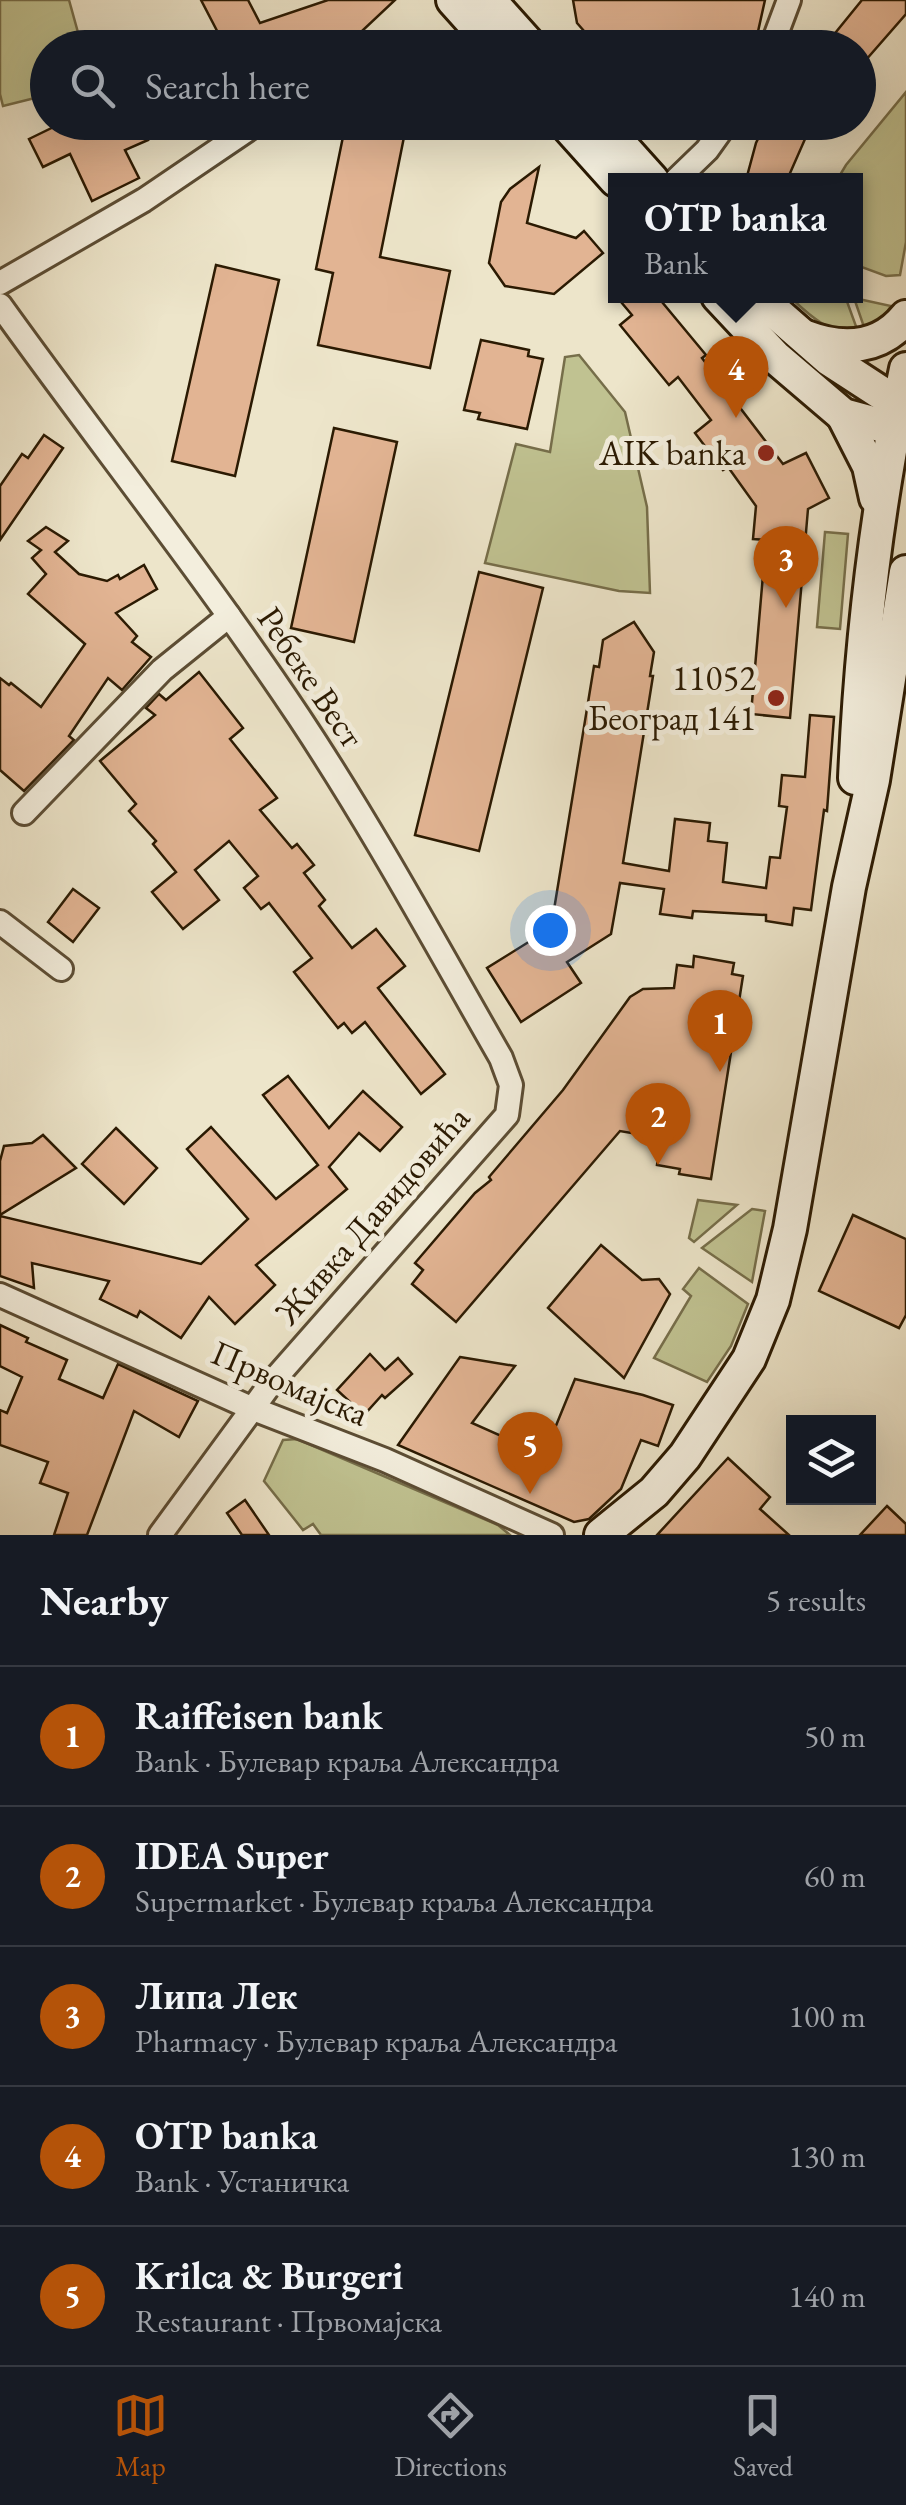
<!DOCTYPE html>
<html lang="en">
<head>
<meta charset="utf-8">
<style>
  body { margin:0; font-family:"EB Garamond",serif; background:#20242c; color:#f1f3f6 }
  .controls { position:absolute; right:30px; bottom:30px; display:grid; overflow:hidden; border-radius:0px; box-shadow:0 10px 40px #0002 }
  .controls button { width:90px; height:90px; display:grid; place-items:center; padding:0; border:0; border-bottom:2px solid #363941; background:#171b24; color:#f1f3f6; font:50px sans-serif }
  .you { position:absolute; left:550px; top:930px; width:35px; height:35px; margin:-25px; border:8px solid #fff; border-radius:50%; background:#1a73e8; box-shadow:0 0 0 15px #1a73e833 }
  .badge { display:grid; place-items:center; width:65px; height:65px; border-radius:50%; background:#b45309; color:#fff; font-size:32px; font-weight:700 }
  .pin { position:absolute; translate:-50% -82px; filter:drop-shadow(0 2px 5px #0008) }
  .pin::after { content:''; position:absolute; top:52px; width:35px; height:30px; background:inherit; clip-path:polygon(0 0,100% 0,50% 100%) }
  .popup { position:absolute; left:608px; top:173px; width:255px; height:130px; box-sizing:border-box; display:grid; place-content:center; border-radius:0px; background:#171b24; filter:drop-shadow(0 2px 8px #0005); font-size:32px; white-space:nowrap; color:#9ea1a6 }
  .popup b { font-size:38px; color:#f1f3f6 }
  .popup::after { content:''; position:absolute; left:50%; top:100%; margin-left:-20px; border:20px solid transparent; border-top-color:#171b24 }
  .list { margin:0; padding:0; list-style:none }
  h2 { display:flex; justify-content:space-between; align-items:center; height:130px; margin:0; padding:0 40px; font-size:42px }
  h2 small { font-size:32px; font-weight:400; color:#9ea1a6 }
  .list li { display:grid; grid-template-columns:65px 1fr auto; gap:30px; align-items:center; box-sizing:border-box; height:140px; padding:0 40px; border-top:2px solid #363941 }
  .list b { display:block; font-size:38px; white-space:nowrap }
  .list p { margin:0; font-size:32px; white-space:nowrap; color:#9ea1a6 }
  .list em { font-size:32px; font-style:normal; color:#9ea1a6 }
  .icon { flex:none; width:55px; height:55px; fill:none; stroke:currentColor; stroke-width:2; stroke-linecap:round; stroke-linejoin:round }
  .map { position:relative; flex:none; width:906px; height:1535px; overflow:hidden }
  .search { position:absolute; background:#171b24; box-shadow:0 10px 40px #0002; left:30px; right:30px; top:30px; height:110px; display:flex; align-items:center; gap:25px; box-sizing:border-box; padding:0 35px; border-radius:55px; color:#9ea1a6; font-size:38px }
  .sheet { height:830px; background:#171b24 }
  nav { display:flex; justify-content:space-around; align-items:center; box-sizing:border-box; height:140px; border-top:2px solid #363941; background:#171b24; font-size:28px; color:#9ea1a6 }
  nav a { display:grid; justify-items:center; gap:5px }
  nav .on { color:#b45309 }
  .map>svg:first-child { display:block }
</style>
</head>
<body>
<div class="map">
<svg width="906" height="1535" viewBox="0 0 906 1535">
  <rect width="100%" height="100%" fill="#ede5ca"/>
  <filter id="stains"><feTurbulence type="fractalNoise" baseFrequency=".002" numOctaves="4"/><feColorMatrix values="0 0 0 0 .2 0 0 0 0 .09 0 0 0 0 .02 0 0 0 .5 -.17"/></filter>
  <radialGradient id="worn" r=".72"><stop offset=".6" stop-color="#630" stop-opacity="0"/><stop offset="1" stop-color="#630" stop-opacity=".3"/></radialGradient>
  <!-- green -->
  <g fill="#c0c291" stroke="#766e4a" stroke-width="2.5">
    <path d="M 0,0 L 69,0 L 82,47 L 48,48 L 47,95 L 3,106 L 0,94 Z"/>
    <path d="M 906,92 L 906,242 L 900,275 L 886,276 L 856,265 L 856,180 L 837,180 L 846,165 Z"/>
    <path d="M 789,296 L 845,296 L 857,329 C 829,336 808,314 789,296 Z"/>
    <path d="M 854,298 L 891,306 L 883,318 L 864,327 Z"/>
    <path d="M 579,355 L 625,412 L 647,507 L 650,593 L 619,591 L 485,563 L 516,444 L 550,452 L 565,357 Z"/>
    <path d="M 825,532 L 848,534 L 840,629 L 817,627 Z"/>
    <path d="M 698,1200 L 737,1205 L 694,1242 L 689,1238 Z"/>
    <path d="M 752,1209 L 765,1211 L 752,1282 L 702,1248 Z"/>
    <path d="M 699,1268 L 748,1304 L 731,1346 L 707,1382 L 654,1358 L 691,1296 L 683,1289 Z"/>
    <path d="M 297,1439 L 498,1525 L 510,1535 L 321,1535 L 313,1524 L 303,1530 L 264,1481 L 283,1440 Z"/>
  </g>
  <!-- building -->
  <g fill="#e2b493" stroke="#2b1a02" stroke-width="2.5">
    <path d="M 201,0 L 248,0 L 260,23 L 328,0 L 395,0 L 344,48 L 226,48 Z"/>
    <path d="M 573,0 L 765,0 L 757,36 L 750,48 L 599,48 L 577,23 Z"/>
    <path d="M 862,0 L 906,0 L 906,14 L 858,69 L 858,48 L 823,48 Z"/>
    <path d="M 64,122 L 141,122 L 148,140 L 125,150 L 139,178 L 92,201 L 70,154 L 43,167 L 29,139 Z"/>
    <path d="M 346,122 L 407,122 L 380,257 L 450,271 L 430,368 L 318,345 L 333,273 L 316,269 Z"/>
    <path d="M 766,122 L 817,122 L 805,139 L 787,180 L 746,180 L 756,143 Z"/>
    <path d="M 539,167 L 527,223 L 576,238 L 584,231 L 603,253 L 554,294 L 505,286 L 489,263 L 501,202 L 510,189 Z"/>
    <path d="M 216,265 L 279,280 L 235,476 L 172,461 Z"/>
    <path d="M 616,296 L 657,296 L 706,355 L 702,358 L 783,464 L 806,453 L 829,498 L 808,509 L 790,718 L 751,714 L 766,540 L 753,539 L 756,506 L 728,467 L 723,470 L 695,433 L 711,420 L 678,377 L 669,385 L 620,325 L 632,315 Z"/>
    <path d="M 481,340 L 529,350 L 528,356 L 543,359 L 527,429 L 478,419 L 480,413 L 464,410 Z"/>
    <path d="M 334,428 L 397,442 L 354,642 L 291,628 Z"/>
    <path d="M 44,435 L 63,448 L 0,540 L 0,486 L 22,454 L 28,458 Z"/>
    <path d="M 46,527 L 68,541 L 55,552 L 79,574 L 107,581 L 118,575 L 120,579 L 144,565 L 157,589 L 116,613 L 137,636 L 132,642 L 151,657 L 122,690 L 108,678 L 69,736 L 74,740 L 24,791 L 0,770 L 0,678 L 9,685 L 11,683 L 41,707 L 85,644 L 28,594 L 46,574 L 32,558 L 41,550 L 28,541 Z"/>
    <path d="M 479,572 L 543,588 L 479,851 L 415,835 Z"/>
    <path d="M 634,622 L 654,652 L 650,676 L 653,676 L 623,863 L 669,871 L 675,819 L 710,823 L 708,841 L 727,843 L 723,882 L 766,888 L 770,857 L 780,858 L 787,807 L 779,806 L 782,775 L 805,777 L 810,715 L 834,717 L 827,811 L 824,810 L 811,910 L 794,908 L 792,925 L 766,921 L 766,915 L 693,911 L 692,918 L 660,914 L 664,889 L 620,883 L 611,934 L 567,962 L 581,983 L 521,1022 L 487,968 L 551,928 L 594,666 L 599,667 L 603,640 Z"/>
    <path d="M 199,672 L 243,728 L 230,739 L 277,798 L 260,810 L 292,848 L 297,844 L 314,865 L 304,873 L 325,900 L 319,906 L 352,948 L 376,929 L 405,966 L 378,988 L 445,1074 L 421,1094 L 365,1022 L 352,1033 L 344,1023 L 338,1028 L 294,972 L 312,958 L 269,903 L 261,909 L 244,888 L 258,876 L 229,841 L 195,870 L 219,900 L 183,929 L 152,892 L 176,872 L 153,844 L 156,841 L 129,811 L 136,804 L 100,761 L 155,715 L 146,708 L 159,694 L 166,700 Z"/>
    <path d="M 73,889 L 99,908 L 73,942 L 48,922 Z"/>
    <path d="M 694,956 L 734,963 L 732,974 L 743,976 L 711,1179 L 679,1174 L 680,1169 L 657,1165 L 661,1138 L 620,1131 L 456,1322 L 412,1284 L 423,1270 L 415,1263 L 475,1193 L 491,1180 L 489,1177 L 563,1090 L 630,997 L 643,989 L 674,988 L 677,965 L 693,967 Z"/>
    <path d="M 288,1076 L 329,1128 L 363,1091 L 402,1127 L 380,1151 L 359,1133 L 329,1167 L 347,1189 L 256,1265 L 275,1285 L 235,1324 L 209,1297 L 181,1338 L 140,1311 L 137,1317 L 100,1299 L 109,1281 L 32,1263 L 34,1288 L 0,1276 L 0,1216 L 201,1264 L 248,1219 L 187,1149 L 211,1127 L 276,1199 L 318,1165 L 263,1095 Z"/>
    <path d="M 116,1128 L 157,1168 L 124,1204 L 82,1164 Z"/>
    <path d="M 43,1135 L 76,1168 L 0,1215 L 0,1161 L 4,1146 L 32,1143 Z"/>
    <path d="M 853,1215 L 906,1239 L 906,1315 L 899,1328 L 819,1291 Z"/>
    <path d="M 601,1245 L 642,1280 L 659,1279 L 670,1294 L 624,1378 L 548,1308 Z"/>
    <path d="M 0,1325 L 28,1338 L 26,1342 L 67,1360 L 59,1379 L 103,1398 L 118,1364 L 198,1401 L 179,1437 L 134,1411 L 87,1535 L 54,1535 L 68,1493 L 40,1483 L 48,1462 L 0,1445 L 0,1410 L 7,1413 L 22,1377 L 0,1366 Z"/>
    <path d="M 370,1354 L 385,1370 L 398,1358 L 412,1374 L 385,1398 L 382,1395 L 364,1415 L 337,1390 Z"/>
    <path d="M 460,1357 L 515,1366 L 472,1423 L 544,1455 L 575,1379 L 643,1395 L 673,1405 L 658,1446 L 641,1440 L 621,1489 L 589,1519 L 574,1522 L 398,1445 Z"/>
    <path d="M 728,1458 L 770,1497 L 760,1509 L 789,1535 L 657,1535 Z"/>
    <path d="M 245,1500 L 269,1535 L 242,1535 L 227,1513 Z"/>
    <path d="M 887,1506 L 906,1524 L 906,1535 L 860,1535 Z"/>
  </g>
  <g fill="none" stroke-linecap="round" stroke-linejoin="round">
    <!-- minor casing -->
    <g stroke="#5c4d34" stroke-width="28">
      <g id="minor">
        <path d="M 771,48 L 789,0"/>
        <path d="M 676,180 L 707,150 L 727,122"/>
        <path d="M 0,283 L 144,200 L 259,122"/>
        <path d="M 0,305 C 99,443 205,576 299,717 C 372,827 435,943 501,1058 L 511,1085 L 507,1115 L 272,1382 L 160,1535"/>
        <path d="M 24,813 L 162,670 L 229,616"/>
        <path d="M 0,922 L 61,969"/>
        <path d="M 0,1295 L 251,1408 L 385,1460 L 552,1535"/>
      </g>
    </g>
    <!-- secondary casing -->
    <g stroke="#2b1a02" stroke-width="38">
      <g id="secondary">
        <path d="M 453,0 L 496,48"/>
        <path d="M 489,0 L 532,48"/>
        <path d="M 564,122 L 616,180"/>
        <path d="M 600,122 L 652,180"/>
        <path d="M 718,296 L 775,357 L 843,415 L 906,432"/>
        <path d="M 757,296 L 829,359 L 906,409"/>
        <path d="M 806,337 C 843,351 880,349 906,317"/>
        <path d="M 843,415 L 869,466 L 876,498"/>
        <path d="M 855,778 C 861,639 877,504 906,369"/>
        <path d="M 601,1535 L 654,1492 L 685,1456 L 749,1359 L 773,1300 L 790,1229 L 849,887 L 873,780 L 906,572"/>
      </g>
    </g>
    <!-- minor -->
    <use href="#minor" stroke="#f3eedd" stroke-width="22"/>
    <!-- secondary -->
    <use href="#secondary" stroke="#f3eedd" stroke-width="32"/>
  </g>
  <!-- markers -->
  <g fill="#8f2418" stroke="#f3eedd" stroke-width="4">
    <circle cx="766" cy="453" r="10"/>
    <circle cx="776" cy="698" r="10"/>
  </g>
  <g text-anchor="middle" stroke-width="10" stroke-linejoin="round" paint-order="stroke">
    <!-- poi labels -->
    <g font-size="35" fill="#2b1a02" stroke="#f3eedd" text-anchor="end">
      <text x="746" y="465">AIK banka</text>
      <text x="756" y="690">11052<tspan x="756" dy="40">Београд 141</tspan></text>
    </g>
    <!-- street labels -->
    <g font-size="35" fill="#2b1a02" stroke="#f3eedd">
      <text transform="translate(311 677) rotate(56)" y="12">Ребеке Вест</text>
      <text transform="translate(372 1215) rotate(-49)" y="12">Живка Давидовића</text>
      <text transform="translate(290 1383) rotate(23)" y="12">Првомајска</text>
    </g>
  </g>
  <rect width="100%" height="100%" filter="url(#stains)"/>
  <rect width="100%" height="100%" fill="url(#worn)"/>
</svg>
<div class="controls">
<button><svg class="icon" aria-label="layers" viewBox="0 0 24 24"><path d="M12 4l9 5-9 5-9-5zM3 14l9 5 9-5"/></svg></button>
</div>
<div class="you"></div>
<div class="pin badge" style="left:720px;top:1072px">1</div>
<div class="pin badge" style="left:658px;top:1165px">2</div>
<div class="pin badge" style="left:786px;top:608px">3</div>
<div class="pin badge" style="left:736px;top:418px">4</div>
<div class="popup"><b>OTP banka</b>Bank</div>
<div class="pin badge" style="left:530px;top:1494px">5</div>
<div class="search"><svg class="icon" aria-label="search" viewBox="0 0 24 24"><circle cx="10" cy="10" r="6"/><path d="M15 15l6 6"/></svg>Search here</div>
</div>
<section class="sheet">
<h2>Nearby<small>5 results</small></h2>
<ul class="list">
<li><span class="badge">1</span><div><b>Raiffeisen bank</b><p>Bank · Булевар краља Александра</p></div><em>50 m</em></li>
<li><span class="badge">2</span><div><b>IDEA Super</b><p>Supermarket · Булевар краља Александра</p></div><em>60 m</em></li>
<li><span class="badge">3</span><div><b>Липа Лек</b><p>Pharmacy · Булевар краља Александра</p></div><em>100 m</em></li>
<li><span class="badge">4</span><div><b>OTP banka</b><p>Bank · Устаничка</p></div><em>130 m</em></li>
<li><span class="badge">5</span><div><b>Krilca &amp; Burgeri</b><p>Restaurant · Првомајска</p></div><em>140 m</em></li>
</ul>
</section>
<nav>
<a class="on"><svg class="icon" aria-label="map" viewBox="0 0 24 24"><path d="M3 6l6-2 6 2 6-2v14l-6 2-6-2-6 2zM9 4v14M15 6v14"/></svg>Map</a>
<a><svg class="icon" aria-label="directions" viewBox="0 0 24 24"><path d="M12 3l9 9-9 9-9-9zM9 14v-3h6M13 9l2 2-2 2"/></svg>Directions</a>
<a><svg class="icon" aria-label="saved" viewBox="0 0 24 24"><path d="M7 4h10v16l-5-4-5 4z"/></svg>Saved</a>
</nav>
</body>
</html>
